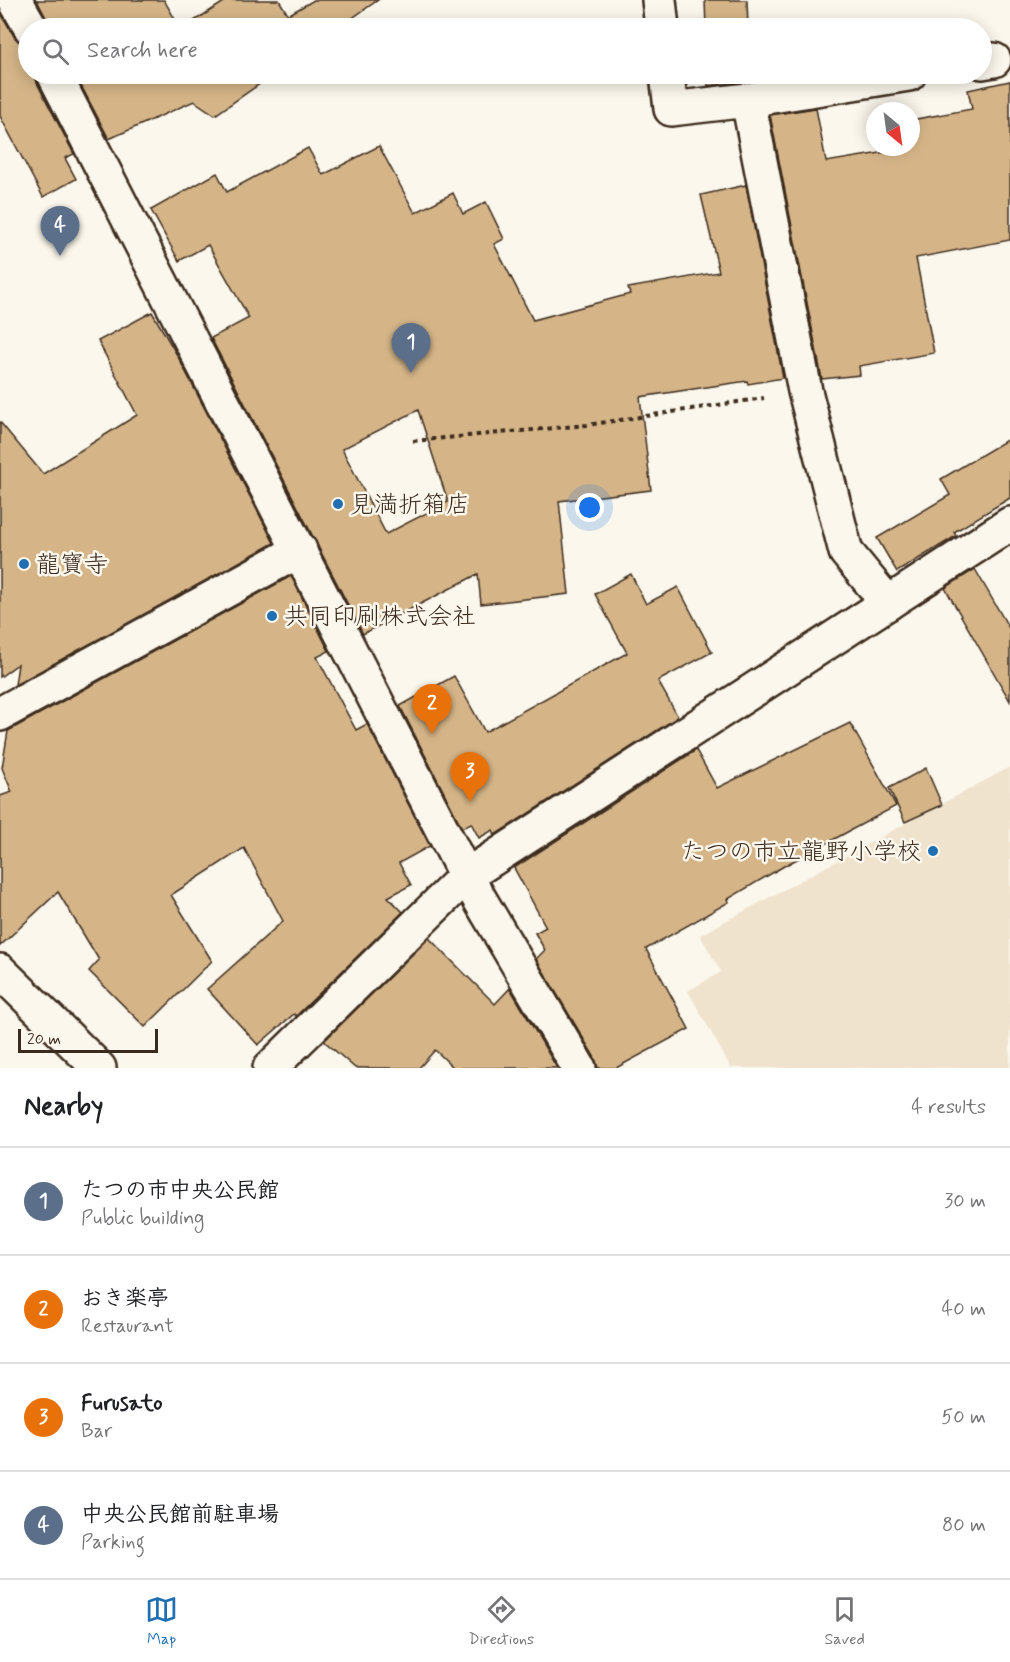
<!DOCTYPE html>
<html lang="en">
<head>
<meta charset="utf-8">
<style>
  body { margin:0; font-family:Mynerve,"Klee One",sans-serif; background:#f2f2f2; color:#202124 }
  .compass { position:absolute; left:866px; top:102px; width:54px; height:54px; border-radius:50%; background:#fff; box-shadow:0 3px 15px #0003; rotate:151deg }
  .scale { position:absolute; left:18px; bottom:15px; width:140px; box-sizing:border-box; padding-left:6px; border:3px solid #3b2a1e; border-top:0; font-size:16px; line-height:21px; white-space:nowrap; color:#3b2a1e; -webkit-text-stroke:4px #fbf7ec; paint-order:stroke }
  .you { position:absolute; left:590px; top:508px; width:21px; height:21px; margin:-15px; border:4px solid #fff; border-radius:50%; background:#1a73e8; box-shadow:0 0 0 9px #1a73e833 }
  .badge { display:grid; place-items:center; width:39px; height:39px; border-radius:50%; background:#1f6fb2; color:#fff; font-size:20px; font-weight:700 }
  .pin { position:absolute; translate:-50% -50px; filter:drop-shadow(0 2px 3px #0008) }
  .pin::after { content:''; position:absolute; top:32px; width:21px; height:18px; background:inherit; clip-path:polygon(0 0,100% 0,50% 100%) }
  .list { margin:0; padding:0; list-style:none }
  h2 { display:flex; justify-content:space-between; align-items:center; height:78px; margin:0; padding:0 24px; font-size:26px }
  h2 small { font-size:20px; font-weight:400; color:#757577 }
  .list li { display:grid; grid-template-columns:39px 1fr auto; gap:18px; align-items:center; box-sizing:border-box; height:108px; padding:0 24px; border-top:2px solid #e0e0e0 }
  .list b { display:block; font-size:22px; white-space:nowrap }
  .list p { margin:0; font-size:20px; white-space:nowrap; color:#757577 }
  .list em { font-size:20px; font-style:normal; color:#757577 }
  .icon { flex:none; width:33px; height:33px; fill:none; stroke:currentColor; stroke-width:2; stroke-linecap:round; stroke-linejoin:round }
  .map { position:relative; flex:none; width:1010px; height:1068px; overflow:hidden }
  .search { position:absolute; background:#fff; box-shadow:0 3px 15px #0003; left:18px; right:18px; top:18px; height:66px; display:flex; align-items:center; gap:15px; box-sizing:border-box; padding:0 21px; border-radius:33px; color:#757577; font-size:22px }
  .sheet { height:510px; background:#fff }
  nav { display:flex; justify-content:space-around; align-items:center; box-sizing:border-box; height:84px; border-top:2px solid #e0e0e0; background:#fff; font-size:16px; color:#757577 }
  nav a { display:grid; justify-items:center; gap:3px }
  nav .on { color:#1f6fb2 }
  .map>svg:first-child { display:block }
</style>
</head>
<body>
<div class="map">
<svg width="1010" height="1068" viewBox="0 0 1010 1068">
  <rect width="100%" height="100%" fill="#fbf7ec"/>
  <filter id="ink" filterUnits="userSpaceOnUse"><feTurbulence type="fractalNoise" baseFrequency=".0167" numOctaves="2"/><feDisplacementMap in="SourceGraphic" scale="12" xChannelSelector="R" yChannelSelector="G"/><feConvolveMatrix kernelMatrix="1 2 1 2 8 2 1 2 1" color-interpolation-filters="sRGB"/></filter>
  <g filter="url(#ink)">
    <!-- built -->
    <path fill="#f0e3ce" d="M 1010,767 L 1010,1068 L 731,1068 L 688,991 L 721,972 L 700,935 Z"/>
    <!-- building -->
    <g fill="#d5b588" stroke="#3b2a1e" stroke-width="1.5" fill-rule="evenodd">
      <path d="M 37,0 L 164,0 L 180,28 L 50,28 Z"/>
      <path d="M 227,0 L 279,0 L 288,15 L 314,0 L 378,0 L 338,28 L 183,28 Z"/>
      <path d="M 705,0 L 747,0 L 748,28 L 706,28 Z"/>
      <path d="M 0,12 L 15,38 L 28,46 L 28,74 L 35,74 L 37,83 L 74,154 L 65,158 L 76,179 L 43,197 L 0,116 Z"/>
      <path d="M 75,74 L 274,74 L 215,115 L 194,101 L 109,139 Z"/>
      <path d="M 708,74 L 751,74 L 751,81 L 708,86 Z"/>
      <path d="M 1010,81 L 1010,240 L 916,258 L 934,353 L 859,366 L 860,375 L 822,379 L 770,115 L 816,108 L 826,162 L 911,148 L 911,120 L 972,109 L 968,90 Z"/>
      <path d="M 379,146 L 415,213 L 453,193 L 463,214 L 486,202 L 504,239 L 494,244 L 533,320 L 630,294 L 628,288 L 719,272 L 701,195 L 746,185 L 783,378 L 748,384 L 747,381 L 640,397 L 651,490 L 559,501 L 569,594 L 481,604 L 478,574 L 363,634 L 211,338 L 249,318 L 208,245 L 179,261 L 151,210 L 217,173 L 227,192 L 308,148 L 323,175 ZM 418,410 L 448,502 L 386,534 L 342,449 Z"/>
      <path d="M 152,312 L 177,355 L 274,543 L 15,685 L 18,664 L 0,677 L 0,422 L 43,474 L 137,415 L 98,341 Z"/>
      <path d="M 1010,438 L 1010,498 L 954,532 L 956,536 L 897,572 L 877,538 L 950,495 L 941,479 Z"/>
      <path d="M 975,569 L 1010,630 L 1010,701 L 945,588 Z"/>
      <path d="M 631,574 L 646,604 L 678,587 L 712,652 L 658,681 L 678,717 L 495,835 L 493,830 L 479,838 L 471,823 L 462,828 L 400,706 L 454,676 L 485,732 L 627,653 L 595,594 Z"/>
      <path d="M 291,576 L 329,651 L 317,657 L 356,730 L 367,724 L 430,846 L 399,863 L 411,885 L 388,897 L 403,912 L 296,1016 L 294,1014 L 258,1045 L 207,989 L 283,921 L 244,848 L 171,895 L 212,961 L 145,1027 L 89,971 L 99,960 L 58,892 L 0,946 L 0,796 L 12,792 L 2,768 L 8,731 Z"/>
      <path d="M 850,723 L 896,806 L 784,866 L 728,899 L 729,902 L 646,949 L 689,1029 L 616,1068 L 598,1068 L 595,1058 L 536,959 L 545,950 L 535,933 L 546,927 L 514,868 L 696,750 L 717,788 Z"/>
      <path d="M 926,768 L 942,805 L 905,822 L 889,788 Z"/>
      <path d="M 429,938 L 495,1004 L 510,988 L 557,1068 L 454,1068 L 435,1050 L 419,1068 L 355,1068 L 324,1041 Z"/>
    </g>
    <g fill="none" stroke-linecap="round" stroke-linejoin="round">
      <!-- minor casing -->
      <g stroke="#3b2a1e" stroke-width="38">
        <g id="minor">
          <path d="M 15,0 L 31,28"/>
          <path d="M 659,0 L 662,28"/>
          <path d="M 982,62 L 994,60"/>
          <path d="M 54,74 L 466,876 L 579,1068"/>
          <path d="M 667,74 L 671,109 L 748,100 L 805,391 L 846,552 L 888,603"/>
          <path d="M 748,100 L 909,74"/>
          <path d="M 0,714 L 300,550"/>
          <path d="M 0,971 L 99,1068"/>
          <path d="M 270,1068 L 466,876 L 1010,524"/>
        </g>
      </g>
      <!-- path -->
      <path stroke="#3b2a1e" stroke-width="4" stroke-dasharray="4.5 4.5" stroke-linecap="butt" d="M 413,441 L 587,425 L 764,398"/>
      <!-- minor -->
      <use href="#minor" stroke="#fbf7ec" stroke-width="33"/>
    </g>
  </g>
  <!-- markers -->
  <g fill="#1f6fb2" stroke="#fbf7ec" stroke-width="2">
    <circle cx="338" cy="504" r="6"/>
    <circle cx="24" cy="564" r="6"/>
    <circle cx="272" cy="616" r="6"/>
    <circle cx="933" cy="851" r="6"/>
  </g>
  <g text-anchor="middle" stroke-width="5" stroke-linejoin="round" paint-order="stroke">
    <!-- poi labels -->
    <g font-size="24" fill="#3b2a1e" stroke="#fbf7ec" text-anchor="start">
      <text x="350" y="512">見満折箱店</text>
      <text x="36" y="572">龍寶寺</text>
      <text x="284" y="624">共同印刷株式会社</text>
      <text x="921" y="859" text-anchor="end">たつの市立龍野小学校</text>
    </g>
  </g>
</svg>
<svg class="compass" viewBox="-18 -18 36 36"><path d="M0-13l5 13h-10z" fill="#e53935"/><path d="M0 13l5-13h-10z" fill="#757577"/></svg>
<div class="scale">20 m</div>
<div class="you"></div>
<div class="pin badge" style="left:411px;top:373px;background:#5c6f8a">1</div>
<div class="pin badge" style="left:432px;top:734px;background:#e8710a">2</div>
<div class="pin badge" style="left:470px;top:802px;background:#e8710a">3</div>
<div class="pin badge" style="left:60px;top:256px;background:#5c6f8a">4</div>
<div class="search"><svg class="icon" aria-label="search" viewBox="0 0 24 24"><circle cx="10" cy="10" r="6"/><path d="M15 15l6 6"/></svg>Search here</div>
</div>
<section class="sheet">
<h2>Nearby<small>4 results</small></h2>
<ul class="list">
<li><span class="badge" style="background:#5c6f8a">1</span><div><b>たつの市中央公民館</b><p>Public building</p></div><em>30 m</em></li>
<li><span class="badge" style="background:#e8710a">2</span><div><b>おき楽亭</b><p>Restaurant</p></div><em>40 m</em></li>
<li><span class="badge" style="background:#e8710a">3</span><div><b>Furusato</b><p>Bar</p></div><em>50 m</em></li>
<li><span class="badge" style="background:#5c6f8a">4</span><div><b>中央公民館前駐車場</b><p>Parking</p></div><em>80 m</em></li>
</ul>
</section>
<nav>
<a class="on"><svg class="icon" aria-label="map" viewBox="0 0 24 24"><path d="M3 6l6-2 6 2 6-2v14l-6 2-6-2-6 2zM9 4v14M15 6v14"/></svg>Map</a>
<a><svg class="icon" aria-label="directions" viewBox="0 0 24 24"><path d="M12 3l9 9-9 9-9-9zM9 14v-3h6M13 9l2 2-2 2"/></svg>Directions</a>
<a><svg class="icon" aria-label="saved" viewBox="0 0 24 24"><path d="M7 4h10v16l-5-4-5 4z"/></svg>Saved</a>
</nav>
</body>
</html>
